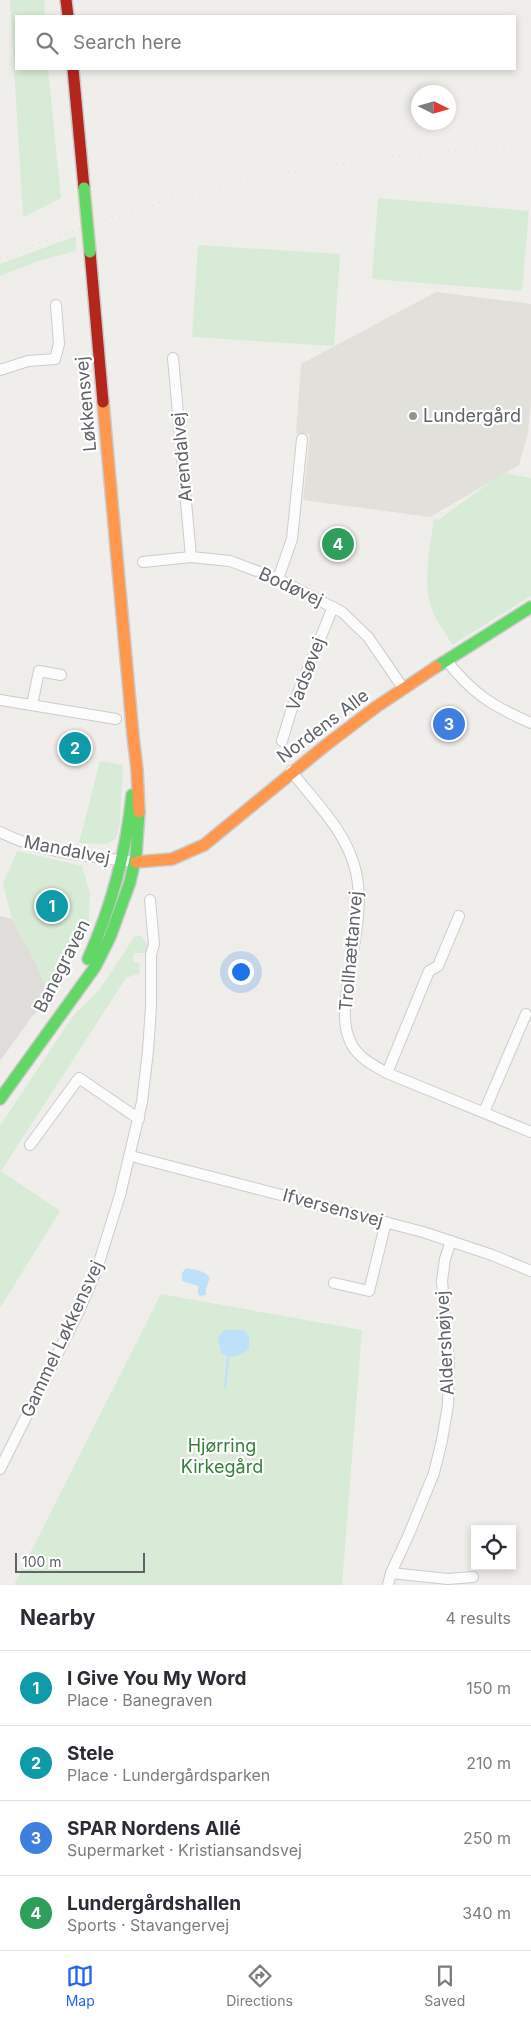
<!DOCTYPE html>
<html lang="en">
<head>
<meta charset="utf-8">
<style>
  body { margin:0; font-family:Inter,sans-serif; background:#f2f2f3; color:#2b2b33 }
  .controls { position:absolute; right:15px; bottom:15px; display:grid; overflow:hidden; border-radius:0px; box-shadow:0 2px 8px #0003 }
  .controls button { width:45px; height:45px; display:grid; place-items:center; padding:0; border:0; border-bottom:1px solid #e1e1e2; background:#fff; color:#2b2b33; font:25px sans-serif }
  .compass { position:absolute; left:411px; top:85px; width:45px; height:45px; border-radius:50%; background:#fff; box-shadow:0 2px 8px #0003; rotate:95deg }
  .scale { position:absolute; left:15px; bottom:12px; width:130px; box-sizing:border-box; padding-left:5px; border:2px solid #5f6368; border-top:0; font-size:14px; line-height:18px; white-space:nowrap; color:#5f6368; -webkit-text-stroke:4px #fff; paint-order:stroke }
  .you { position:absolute; left:240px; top:971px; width:18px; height:18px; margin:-12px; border:4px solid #fff; border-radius:50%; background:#1a73e8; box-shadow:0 0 0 8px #1a73e833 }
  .badge { display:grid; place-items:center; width:32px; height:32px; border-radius:50%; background:#2563eb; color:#fff; font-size:16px; font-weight:700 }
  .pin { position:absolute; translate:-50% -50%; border:2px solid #fff; box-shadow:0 1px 5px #0006 }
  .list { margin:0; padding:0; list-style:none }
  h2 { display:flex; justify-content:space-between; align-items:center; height:65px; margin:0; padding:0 20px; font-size:21px }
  h2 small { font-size:16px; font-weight:400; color:#7c7c81 }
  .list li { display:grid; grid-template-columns:32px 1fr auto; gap:15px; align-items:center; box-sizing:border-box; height:75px; padding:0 20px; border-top:1px solid #e1e1e2 }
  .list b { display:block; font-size:19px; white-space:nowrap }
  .list p { margin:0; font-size:16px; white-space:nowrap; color:#7c7c81 }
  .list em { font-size:16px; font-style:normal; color:#7c7c81 }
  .icon { flex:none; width:28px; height:28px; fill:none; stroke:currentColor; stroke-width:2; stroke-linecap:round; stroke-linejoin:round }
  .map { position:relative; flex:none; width:531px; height:1585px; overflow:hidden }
  .search { position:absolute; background:#fff; box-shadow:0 2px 8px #0003; left:15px; right:15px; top:15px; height:55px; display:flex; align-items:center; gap:12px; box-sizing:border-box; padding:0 18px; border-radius:0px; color:#7c7c81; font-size:19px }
  .sheet { height:365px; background:#fff }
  nav { display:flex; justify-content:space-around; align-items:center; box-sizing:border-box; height:70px; border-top:1px solid #e1e1e2; background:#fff; font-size:14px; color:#7c7c81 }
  nav a { display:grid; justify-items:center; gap:2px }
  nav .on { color:#2563eb }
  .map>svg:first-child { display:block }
</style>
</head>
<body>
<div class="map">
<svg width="531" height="1585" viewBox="0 0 531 1585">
  <rect width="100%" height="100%" fill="#efeeea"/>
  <!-- industrial -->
  <path fill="#dfddda" d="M 0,916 L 12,919 L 35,961 L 45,986 L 44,1006 L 33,1015 L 0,1061 Z"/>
  <!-- education -->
  <path fill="#e2e0da" d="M 436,292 L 531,304 L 531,400 L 528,433 L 519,465 L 430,517 L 303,500 L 310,434 L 296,433 L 301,364 Z"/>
  <!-- green -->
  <g fill="#d8ebd6">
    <path d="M 10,0 L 44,0 L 45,16 L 16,16 L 16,69 L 48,69 L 61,198 L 23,217 Z"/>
    <path d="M 378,198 L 529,211 L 522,291 L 372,279 Z"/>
    <path d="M 76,236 L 76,251 L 41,260 L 0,276 L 0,264 Z"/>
    <path d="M 198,245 L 340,254 L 334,346 L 192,337 Z"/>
    <path d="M 503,473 L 531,478 L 531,596 L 452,645 C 447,635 439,625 434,615 C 421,584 430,551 434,519 L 438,520 Z"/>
    <path d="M 100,761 L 123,765 L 120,823 L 116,838 L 107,844 L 79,843 Z"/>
    <path d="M 17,851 L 82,866 L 90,894 L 89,920 L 82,939 L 44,1006 L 45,986 L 35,961 L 12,919 L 3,884 Z"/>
    <path d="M 135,936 L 141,936 L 149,946 L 146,953 L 134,953 L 133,962 L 139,963 L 140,973 L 126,978 L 1,1171 L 60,1211 L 0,1308 L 0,1126 L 73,1016 L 100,989 Z"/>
    <path d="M 161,1294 L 362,1330 L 342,1585 L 14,1585 Z"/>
  </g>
  <!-- water -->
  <g fill="#bfe0f9">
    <path d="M 186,1268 C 195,1270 204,1270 210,1278 L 206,1288 L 206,1295 L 200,1296 L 198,1294 L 198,1286 L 182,1281 L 182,1273 Z"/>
    <path d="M 224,1330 L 243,1330 L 249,1335 L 249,1349 C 240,1356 231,1360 221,1353 L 218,1337 Z"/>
  </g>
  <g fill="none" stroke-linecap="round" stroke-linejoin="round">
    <!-- stream -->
    <path stroke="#bfe0f9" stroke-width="2.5" d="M 225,1387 L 228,1357"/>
    <!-- street casing -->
    <g stroke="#cbcccc" stroke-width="12">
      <g id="street">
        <path d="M 173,358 L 191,557"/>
        <path d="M 0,370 L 28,361 L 55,359 L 59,344 L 56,305"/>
        <path d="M 143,562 L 191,557 L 230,561 L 278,579 L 342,612 L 368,637 L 403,688"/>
        <path d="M 278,579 L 292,539 L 302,439"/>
        <path d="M 446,660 C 472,693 492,706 531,723"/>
        <path d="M 0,700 L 116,719"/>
        <path d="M 32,705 L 39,671 L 61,675"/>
        <path d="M 282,741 L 292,708 L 333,607"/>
        <path d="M 291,771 C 316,803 347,832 356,872 C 363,904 355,939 350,970 C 347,994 339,1022 352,1045 C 359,1058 373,1065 387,1073 L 531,1132"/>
        <path d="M 0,832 C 38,852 85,856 128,861"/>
        <path d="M 387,1073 L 429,971 L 438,966 L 459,916"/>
        <path d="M 484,1112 L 526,1014"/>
        <path d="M 30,1145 L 79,1078 L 139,1119"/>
        <path d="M 131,1156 L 423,1232 L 492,1255 L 531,1271"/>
        <path d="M 334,1283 L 369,1291 L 386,1222"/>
        <path d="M 0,1469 L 78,1313 L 97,1269 L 120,1195 L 142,1102 L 148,1051 L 151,1006 L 151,955 L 154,944 L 150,900"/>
        <path d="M 391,1573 L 448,1579 L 473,1577"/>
        <path d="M 388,1585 L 391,1573 L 409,1534 L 434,1473 L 442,1440 L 448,1405 L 449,1364 L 442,1281 L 445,1259 L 451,1241"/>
      </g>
    </g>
    <!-- fast casing -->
    <g stroke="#cacacb" stroke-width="14">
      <g id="fast">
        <path d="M 436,667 L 531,607"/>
        <path d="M 88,959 C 112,906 126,853 132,795"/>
        <path d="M 0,1099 L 95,967 L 110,937 L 130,882 L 136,855 L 139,812"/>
      </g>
    </g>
    <!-- slow casing -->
    <g stroke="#cacacb" stroke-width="14">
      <g id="slow">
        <path d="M 103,402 L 133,736 L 137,769 L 139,812"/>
        <path d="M 136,862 L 172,859 L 204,845 L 326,745 L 376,707 L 436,667"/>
      </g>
    </g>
    <!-- jam casing -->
    <g stroke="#cacacb" stroke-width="14">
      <g id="jam">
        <path d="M 66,0 L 68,16"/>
        <path d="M 73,69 L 84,188"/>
        <path d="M 90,252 L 103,402"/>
      </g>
    </g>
    <!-- street -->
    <use href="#street" stroke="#fdfcfc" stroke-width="10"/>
    <!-- fast -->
    <use href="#fast" stroke="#63d668" stroke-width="11"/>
    <!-- slow -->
    <use href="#slow" stroke="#ff974d" stroke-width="11"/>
    <!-- jam -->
    <use href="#jam" stroke="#b3261e" stroke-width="11"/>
    <!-- rail -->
    <path stroke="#e4e4e4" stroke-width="2.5" stroke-dasharray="1 6" stroke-linecap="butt" d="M 0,258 C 68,232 138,207 208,189 C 236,181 265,177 294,172 C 372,157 451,148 531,149"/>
    <!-- fast-bridge casing -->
    <g stroke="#d7ceb8" stroke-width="14" stroke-linecap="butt">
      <path id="fast-bridge" d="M 84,188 L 90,252"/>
    </g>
    <!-- fast-bridge -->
    <use href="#fast-bridge" stroke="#63d668" stroke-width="11"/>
  </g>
  <!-- markers -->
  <circle fill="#919496" stroke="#fff" stroke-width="2" cx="413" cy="416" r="5"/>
  <g text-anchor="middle" stroke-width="4.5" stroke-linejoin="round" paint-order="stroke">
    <!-- street labels -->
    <g font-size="18" fill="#5f6368" stroke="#fff">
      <text transform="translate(86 404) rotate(-95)" y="6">Løkkensvej</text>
      <text transform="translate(182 457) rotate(-95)" y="6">Arendalvej</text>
      <text transform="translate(291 587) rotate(25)" y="6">Bodøvej</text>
      <text transform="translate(306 674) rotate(-69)" y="6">Vadsøvej</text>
      <text transform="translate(323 726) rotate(-37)" y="6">Nordens Alle</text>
      <text transform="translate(67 850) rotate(11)" y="6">Mandalvej</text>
      <text transform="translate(351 951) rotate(-85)" y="6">Trollhættanvej</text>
      <text transform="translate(62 966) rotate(-63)" y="6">Banegraven</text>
      <text transform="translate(333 1208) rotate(15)" y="6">Ifversensvej</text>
      <text transform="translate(62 1339) rotate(-65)" y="6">Gammel Løkkensvej</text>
      <text transform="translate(445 1343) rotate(-93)" y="6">Aldershøjvej</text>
    </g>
    <!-- poi labels -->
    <g font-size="18" fill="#5f6368" stroke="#fff" text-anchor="start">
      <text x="423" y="422">Lundergård</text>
    </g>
    <!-- park labels -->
    <g font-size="18" fill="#348238" stroke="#fff">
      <text x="222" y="1452">Hjørring<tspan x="222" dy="21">Kirkegård</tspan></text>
    </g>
  </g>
</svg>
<div class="controls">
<button><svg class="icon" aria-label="locate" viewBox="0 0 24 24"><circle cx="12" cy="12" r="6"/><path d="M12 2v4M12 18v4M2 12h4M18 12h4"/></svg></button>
</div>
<svg class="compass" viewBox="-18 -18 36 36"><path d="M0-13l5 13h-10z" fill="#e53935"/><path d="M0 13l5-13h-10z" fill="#7c7c81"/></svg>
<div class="scale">100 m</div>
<div class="you"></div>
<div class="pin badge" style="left:52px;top:906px;background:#0f9aa8">1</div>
<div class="pin badge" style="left:75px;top:748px;background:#0f9aa8">2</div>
<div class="pin badge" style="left:449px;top:724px;background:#3f7fe0">3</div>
<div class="pin badge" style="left:338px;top:544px;background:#2e9e5b">4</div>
<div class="search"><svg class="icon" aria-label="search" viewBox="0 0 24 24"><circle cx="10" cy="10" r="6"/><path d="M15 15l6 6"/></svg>Search here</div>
</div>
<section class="sheet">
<h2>Nearby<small>4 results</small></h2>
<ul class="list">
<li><span class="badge" style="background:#0f9aa8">1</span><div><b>I Give You My Word</b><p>Place · Banegraven</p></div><em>150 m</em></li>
<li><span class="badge" style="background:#0f9aa8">2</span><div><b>Stele</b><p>Place · Lundergårdsparken</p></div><em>210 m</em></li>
<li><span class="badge" style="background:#3f7fe0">3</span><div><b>SPAR Nordens Allé</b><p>Supermarket · Kristiansandsvej</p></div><em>250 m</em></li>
<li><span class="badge" style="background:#2e9e5b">4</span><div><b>Lundergårdshallen</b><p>Sports · Stavangervej</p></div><em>340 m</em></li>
</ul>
</section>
<nav>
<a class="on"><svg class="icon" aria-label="map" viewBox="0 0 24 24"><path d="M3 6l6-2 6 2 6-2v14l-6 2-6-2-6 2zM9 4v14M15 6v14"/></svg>Map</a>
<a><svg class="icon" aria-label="directions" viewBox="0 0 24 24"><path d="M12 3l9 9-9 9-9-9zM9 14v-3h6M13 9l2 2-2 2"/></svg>Directions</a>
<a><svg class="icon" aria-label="saved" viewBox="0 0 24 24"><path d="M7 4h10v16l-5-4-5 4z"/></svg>Saved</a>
</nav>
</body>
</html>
